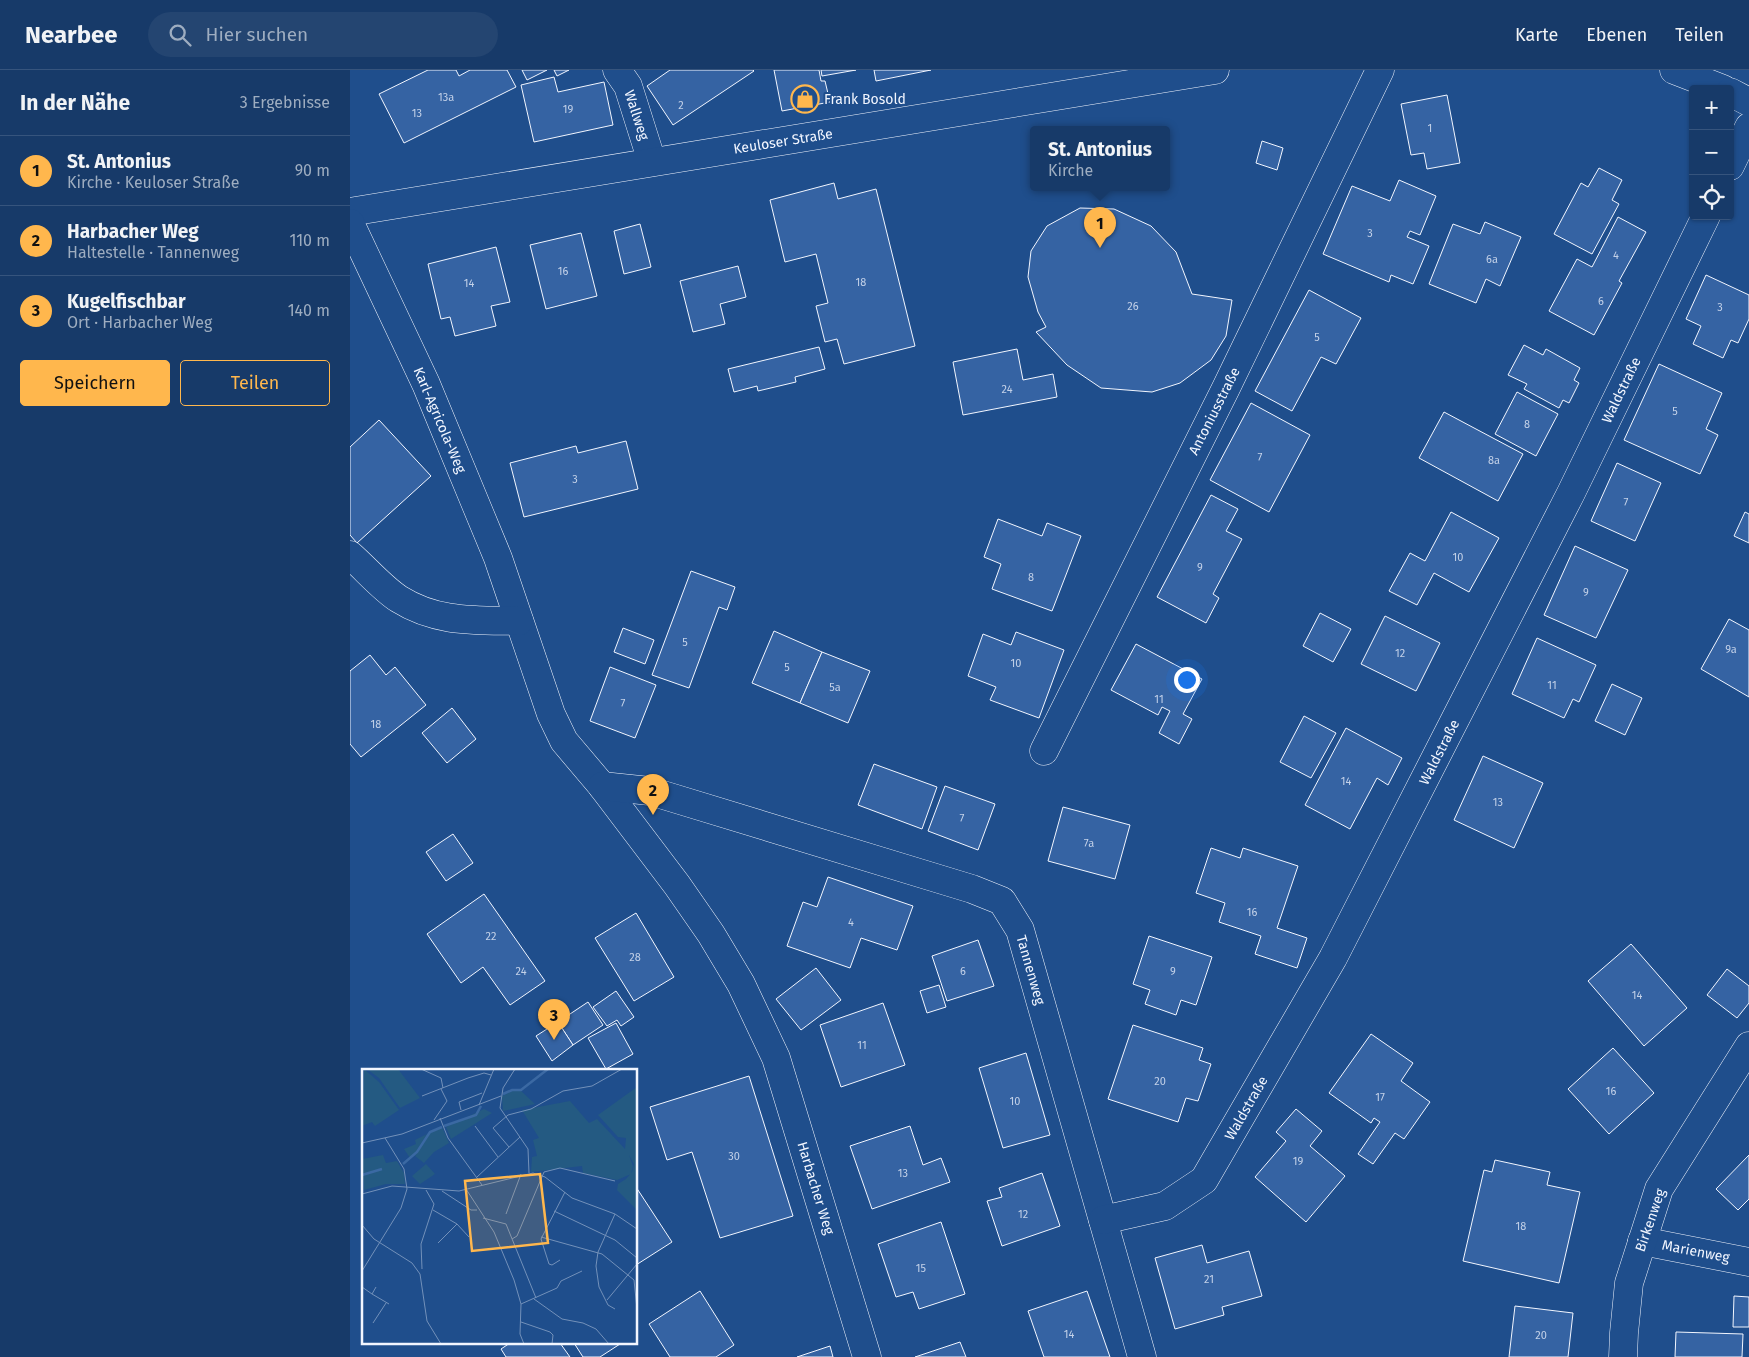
<!DOCTYPE html>
<html lang="de">
<head>
<meta charset="utf-8">
<style>
  body { margin:0; font-family:"Fira Sans",sans-serif; background:#244571; color:#f1f3f6 }
  .controls { position:absolute; right:15px; top:15px; display:grid; overflow:hidden; border-radius:5px; box-shadow:0 1px 4px #0004 }
  .controls button { width:45px; height:45px; display:grid; place-items:center; padding:0; border:0; border-bottom:1px solid #36547d; background:#173a69; color:#f1f3f6; font:25px sans-serif }
  .you { position:absolute; left:836px; top:609px; width:18px; height:18px; margin:-12px; border:4px solid #fff; border-radius:50%; background:#1a73e8; box-shadow:0 0 0 8px #1a73e833 }
  .badge { display:grid; place-items:center; width:32px; height:32px; border-radius:50%; background:#ffb74d; color:#111; font-size:16px; font-weight:700 }
  .pin { position:absolute; translate:-50% -41px; filter:drop-shadow(0 1px 2px #0008) }
  .pin::after { content:''; position:absolute; top:26px; width:18px; height:15px; background:inherit; clip-path:polygon(0 0,100% 0,50% 100%) }
  .popup { position:absolute; left:680px; top:56px; width:140px; height:65px; box-sizing:border-box; display:grid; place-content:center; border-radius:5px; background:#173a69; filter:drop-shadow(0 1px 4px #0005); font-size:16px; white-space:nowrap; color:#9eadc0 }
  .popup b { font-size:19px; color:#f1f3f6 }
  .popup::after { content:''; position:absolute; left:50%; top:100%; margin-left:-10px; border:10px solid transparent; border-top-color:#173a69 }
  .list { margin:0; padding:0; list-style:none }
  h2 { display:flex; justify-content:space-between; align-items:center; height:65px; margin:0; padding:0 20px; font-size:21px }
  h2 small { font-size:16px; font-weight:400; color:#9eadc0 }
  .list li { display:grid; grid-template-columns:32px 1fr auto; gap:15px; align-items:center; box-sizing:border-box; height:70px; padding:0 20px; border-top:1px solid #36547d }
  .list b { display:block; font-size:19px; white-space:nowrap }
  .list p { margin:0; font-size:16px; white-space:nowrap; color:#9eadc0 }
  .list em { font-size:16px; font-style:normal; color:#9eadc0 }
  .actions { display:flex; gap:10px; padding:15px 20px }
  .actions a { flex:1; padding:11px 0; border:1px solid #ffb74d; border-radius:5px; text-align:center; font-size:18px; color:#ffb74d }
  .actions .main { background:#ffb74d; color:#111 }
  .icon { flex:none; width:28px; height:28px; fill:none; stroke:currentColor; stroke-width:2; stroke-linecap:round; stroke-linejoin:round }
  .map { position:relative; flex:none; width:1399px; height:1287px; overflow:hidden }
  header { display:flex; align-items:center; gap:30px; box-sizing:border-box; height:70px; padding:0 25px; background:#173a69; border-bottom:1px solid #36547d }
  header strong { font-size:24px }
  nav { display:flex; gap:28px; margin-inline-start:auto; font-size:18px }
  .search { width:350px; height:45px; background:#244571; display:flex; align-items:center; gap:12px; box-sizing:border-box; padding:0 18px; border-radius:28px; color:#9eadc0; font-size:19px }
  main { display:flex }
  aside { flex:1; background:#173a69 }
  .map>svg:first-child { display:block }
</style>
</head>
<body>
<header>
<strong>Nearbee</strong>
<div class="search"><svg class="icon" aria-label="search" viewBox="0 0 24 24"><circle cx="10" cy="10" r="6"/><path d="M15 15l6 6"/></svg>Hier suchen</div>
<nav><a>Karte</a><a>Ebenen</a><a>Teilen</a></nav>
</header>
<main>
<aside>
<h2>In der Nähe<small>3 Ergebnisse</small></h2>
<ul class="list">
<li><span class="badge">1</span><div><b>St. Antonius</b><p>Kirche · Keuloser Straße</p></div><em>90 m</em></li>
<li><span class="badge">2</span><div><b>Harbacher Weg</b><p>Haltestelle · Tannenweg</p></div><em>110 m</em></li>
<li><span class="badge">3</span><div><b>Kugelfischbar</b><p>Ort · Harbacher Weg</p></div><em>140 m</em></li>
</ul>
<div class="actions"><a class="main">Speichern</a><a>Teilen</a></div>
</aside>
<div class="map">
<svg width="1399" height="1287" viewBox="0 0 1399 1287">
  <rect width="100%" height="100%" fill="#1f4e8c"/>
  <!-- building -->
  <g fill="#3563a3" stroke="#f2f6ff">
    <path d="M 78,0 L 106,0 L 109,6 L 120,0 L 157,0 L 166,17 L 54,73 L 29,24 Z"/>
    <path d="M 172,0 L 197,0 L 177,10 Z"/>
    <path d="M 204,0 L 219,0 L 207,6 Z"/>
    <path d="M 320,0 L 403,0 L 404,1 L 323,55 L 297,16 Z"/>
    <path d="M 424,0 L 469,0 L 471,11 L 475,11 L 480,32 L 432,41 Z"/>
    <path d="M 471,0 L 506,0 L 472,6 Z"/>
    <path d="M 524,0 L 581,0 L 526,11 Z"/>
    <path d="M 204,7 L 208,22 L 254,12 L 263,55 L 184,72 L 171,15 Z"/>
    <path d="M 1097,25 L 1110,93 L 1077,99 L 1074,83 L 1061,85 L 1051,34 Z"/>
    <path d="M 912,71 L 933,78 L 927,100 L 906,93 Z"/>
    <path d="M 1249,98 L 1272,110 L 1262,130 L 1269,134 L 1242,184 L 1204,164 L 1231,113 L 1238,117 Z"/>
    <path d="M 1049,110 L 1086,126 L 1070,165 L 1060,161 L 1057,167 L 1079,176 L 1063,214 L 1041,205 L 1039,212 L 973,184 L 1002,116 L 1040,131 Z"/>
    <path d="M 484,113 L 488,129 L 526,119 L 565,276 L 494,294 L 487,269 L 475,272 L 466,236 L 478,233 L 466,184 L 435,192 L 420,130 Z"/>
    <path d="M 730,138 L 764,139 L 801,156 L 826,182 L 842,224 L 882,230 L 876,266 L 861,290 L 830,313 L 802,322 L 751,318 L 717,295 L 686,262 L 696,257 L 688,242 L 678,207 L 681,181 L 697,156 Z"/>
    <path d="M 1268,147 L 1296,162 L 1269,211 L 1272,213 L 1244,265 L 1199,241 L 1227,189 L 1242,197 Z"/>
    <path d="M 1135,152 L 1171,167 L 1150,216 L 1136,209 L 1126,233 L 1079,214 L 1103,154 L 1130,164 Z"/>
    <path d="M 290,154 L 301,197 L 274,204 L 264,161 Z"/>
    <path d="M 231,163 L 247,226 L 196,239 L 180,175 Z"/>
    <path d="M 146,177 L 160,232 L 141,236 L 146,256 L 105,266 L 100,247 L 91,249 L 78,194 Z"/>
    <path d="M 388,196 L 396,227 L 370,234 L 375,254 L 343,262 L 330,211 Z"/>
    <path d="M 1356,205 L 1399,225 L 1399,249 L 1388,273 L 1381,270 L 1373,288 L 1343,274 L 1351,256 L 1336,249 Z"/>
    <path d="M 959,220 L 1011,248 L 986,294 L 971,287 L 942,341 L 905,321 Z"/>
    <path d="M 1174,275 L 1193,285 L 1196,279 L 1230,298 L 1224,310 L 1229,313 L 1219,333 L 1213,330 L 1209,338 L 1174,319 L 1177,314 L 1158,305 Z"/>
    <path d="M 469,277 L 475,299 L 445,307 L 446,312 L 408,321 L 407,316 L 384,322 L 378,299 Z"/>
    <path d="M 667,279 L 673,310 L 703,304 L 707,327 L 613,345 L 603,292 Z"/>
    <path d="M 1309,294 L 1372,323 L 1356,359 L 1368,365 L 1350,404 L 1274,370 Z"/>
    <path d="M 1167,322 L 1208,344 L 1186,386 L 1145,364 Z"/>
    <path d="M 901,333 L 960,365 L 919,442 L 860,410 Z"/>
    <path d="M 1094,342 L 1173,384 L 1148,431 L 1069,388 Z"/>
    <path d="M 29,350 L 81,406 L 7,473 L 0,465 L 0,377 Z"/>
    <path d="M 276,371 L 288,419 L 174,447 L 160,393 L 226,376 L 228,383 Z"/>
    <path d="M 1267,393 L 1311,413 L 1285,471 L 1241,451 Z"/>
    <path d="M 861,425 L 888,439 L 876,461 L 892,469 L 863,524 L 869,528 L 856,553 L 807,527 Z"/>
    <path d="M 1101,442 L 1149,468 L 1119,522 L 1084,503 L 1067,535 L 1039,521 L 1060,483 L 1075,491 Z"/>
    <path d="M 1395,442 L 1399,444 L 1399,473 L 1384,466 Z"/>
    <path d="M 648,449 L 692,466 L 697,453 L 731,466 L 702,541 L 642,519 L 651,494 L 634,487 Z"/>
    <path d="M 1225,476 L 1278,500 L 1246,568 L 1194,545 Z"/>
    <path d="M 341,501 L 385,517 L 377,540 L 369,537 L 339,618 L 302,605 Z"/>
    <path d="M 970,543 L 1001,559 L 983,592 L 953,576 Z"/>
    <path d="M 1035,546 L 1090,573 L 1066,621 L 1011,594 Z"/>
    <path d="M 1379,549 L 1399,560 L 1399,627 L 1351,599 Z"/>
    <path d="M 273,558 L 304,570 L 295,594 L 264,582 Z"/>
    <path d="M 424,561 L 472,582 L 450,633 L 402,613 Z"/>
    <path d="M 666,562 L 714,580 L 689,648 L 640,630 L 646,617 L 618,606 L 633,564 L 661,575 Z"/>
    <path d="M 1187,568 L 1246,595 L 1229,632 L 1223,629 L 1214,648 L 1162,624 Z"/>
    <path d="M 786,574 L 852,609 L 833,644 L 842,649 L 829,674 L 809,663 L 820,641 L 812,637 L 808,645 L 761,620 Z"/>
    <path d="M 472,582 L 520,601 L 498,653 L 450,633 Z"/>
    <path d="M 20,585 L 36,605 L 45,597 L 76,635 L 11,687 L 0,674 L 0,601 Z"/>
    <path d="M 260,597 L 306,615 L 285,668 L 240,651 Z"/>
    <path d="M 1262,614 L 1292,628 L 1275,665 L 1245,651 Z"/>
    <path d="M 102,638 L 126,669 L 97,693 L 72,663 Z"/>
    <path d="M 954,646 L 986,663 L 961,708 L 930,692 Z"/>
    <path d="M 996,658 L 1052,688 L 1038,715 L 1027,708 L 1000,759 L 955,735 Z"/>
    <path d="M 1133,686 L 1193,713 L 1164,778 L 1104,750 Z"/>
    <path d="M 524,694 L 587,717 L 572,759 L 508,735 Z"/>
    <path d="M 595,716 L 645,734 L 628,780 L 578,761 Z"/>
    <path d="M 713,737 L 780,755 L 765,809 L 698,791 Z"/>
    <path d="M 103,764 L 123,793 L 96,811 L 76,782 Z"/>
    <path d="M 861,778 L 890,788 L 893,778 L 948,796 L 927,858 L 957,868 L 947,898 L 905,884 L 911,866 L 869,852 L 875,833 L 846,823 Z"/>
    <path d="M 478,807 L 563,836 L 547,880 L 511,868 L 500,898 L 437,876 L 453,832 L 467,837 Z"/>
    <path d="M 134,824 L 195,911 L 160,935 L 133,897 L 111,913 L 77,864 Z"/>
    <path d="M 286,843 L 324,907 L 284,931 L 245,868 Z"/>
    <path d="M 799,866 L 862,887 L 846,935 L 831,930 L 826,945 L 795,934 L 800,920 L 783,914 Z"/>
    <path d="M 628,870 L 644,916 L 597,931 L 582,886 Z"/>
    <path d="M 1281,874 L 1337,938 L 1294,976 L 1238,911 Z"/>
    <path d="M 466,898 L 491,930 L 451,960 L 426,929 Z"/>
    <path d="M 1377,899 L 1399,916 L 1399,933 L 1387,948 L 1357,925 Z"/>
    <path d="M 589,915 L 596,937 L 577,943 L 570,921 Z"/>
    <path d="M 266,921 L 284,947 L 271,956 L 267,950 L 257,956 L 243,937 Z"/>
    <path d="M 238,932 L 253,955 L 223,975 L 208,952 Z"/>
    <path d="M 533,933 L 555,995 L 491,1017 L 470,955 Z"/>
    <path d="M 208,952 L 223,975 L 202,991 L 186,966 Z"/>
    <path d="M 266,953 L 283,984 L 256,999 L 238,968 Z"/>
    <path d="M 783,955 L 853,978 L 849,990 L 861,994 L 848,1031 L 836,1028 L 828,1052 L 758,1029 Z"/>
    <path d="M 1021,964 L 1063,993 L 1051,1011 L 1080,1032 L 1054,1069 L 1045,1063 L 1023,1094 L 1008,1084 L 1030,1052 L 1024,1048 L 1021,1053 L 979,1023 Z"/>
    <path d="M 1263,978 L 1304,1023 L 1259,1064 L 1218,1019 Z"/>
    <path d="M 676,983 L 700,1065 L 653,1078 L 629,998 Z"/>
    <path d="M 399,1006 L 443,1146 L 370,1168 L 342,1082 L 317,1090 L 300,1037 Z"/>
    <path d="M 946,1039 L 972,1061 L 960,1076 L 995,1106 L 956,1152 L 905,1107 L 936,1071 L 926,1062 Z"/>
    <path d="M 560,1056 L 573,1095 L 591,1088 L 600,1112 L 522,1139 L 500,1076 Z"/>
    <path d="M 1399,1085 L 1399,1129 L 1388,1140 L 1366,1119 Z"/>
    <path d="M 1145,1090 L 1200,1102 L 1197,1115 L 1230,1122 L 1209,1213 L 1113,1191 L 1134,1100 L 1142,1102 Z"/>
    <path d="M 692,1103 L 710,1156 L 652,1176 L 637,1131 L 652,1127 L 649,1118 Z"/>
    <path d="M 286,1117 L 322,1172 L 286,1195 Z"/>
    <path d="M 591,1152 L 615,1224 L 569,1239 L 563,1222 L 546,1227 L 528,1174 Z"/>
    <path d="M 852,1175 L 857,1193 L 899,1181 L 912,1226 L 872,1237 L 874,1245 L 825,1259 L 805,1188 Z"/>
    <path d="M 350,1221 L 384,1275 L 366,1287 L 320,1287 L 299,1254 Z"/>
    <path d="M 737,1221 L 760,1287 L 694,1287 L 678,1241 Z"/>
    <path d="M 1384,1226 L 1399,1227 L 1399,1257 L 1383,1257 Z"/>
    <path d="M 1165,1236 L 1223,1243 L 1218,1287 L 1159,1287 Z"/>
    <path d="M 1326,1262 L 1393,1264 L 1392,1287 L 1325,1287 Z"/>
    <path d="M 610,1272 L 616,1287 L 565,1287 Z"/>
    <path d="M 160,1273 L 210,1273 L 220,1287 L 156,1287 L 151,1279 Z"/>
    <path d="M 224,1273 L 270,1273 L 270,1274 L 250,1287 L 233,1287 Z"/>
    <path d="M 480,1276 L 483,1287 L 447,1287 Z"/>
  </g>
  <g fill="none" stroke-linecap="round" stroke-linejoin="round">
    <!-- minor casing -->
    <g stroke="#f2f6ff" stroke-width="29">
      <g id="minor">
        <path d="M 267,0 L 278,16 L 302,92"/>
        <path d="M 1324,0 L 1373,19"/>
        <path d="M 1380,22 L 1399,32"/>
        <path d="M 1380,96 L 1399,57"/>
        <path d="M 0,142 L 865,0"/>
        <path d="M 0,153 L 76,314 L 148,488 L 201,644 L 214,671 L 252,716 L 327,815 L 361,864 L 391,914 L 426,988 L 517,1287"/>
        <path d="M 0,485 C 15,498 33,519 49,529 C 87,553 126,550 169,551"/>
        <path d="M 694,681 L 876,318 L 1030,0"/>
        <path d="M 252,716 L 300,721 L 622,819 L 652,831 L 670,860 L 792,1287"/>
        <path d="M 753,1150 L 815,1136 L 854,1110 L 983,888 L 1221,423 L 1356,146"/>
        <path d="M 1292,1171 L 1399,1192"/>
        <path d="M 1273,1287 L 1274,1263 L 1279,1213 L 1309,1119 L 1399,976"/>
      </g>
    </g>
    <!-- minor -->
    <use href="#minor" stroke="#1f4e8c" stroke-width="28"/>
  </g>
  <!-- icons -->
  <defs>
    <g id="shop-ring" transform="scale(1.4375)"><circle r="9.5" fill="#1f4e8c" stroke="#ffb74d" stroke-width="1.5"/><path d="M-5-2.5h2.3a2.7 3.5 0 0 1 5.4 0H5L5.5 6h-11ZM-1.5-2.5h3a1.5 2.3 0 0 0-3 0Z" fill="#ffb74d"/></g>
  </defs>
  <g fill-rule="evenodd">
    <use href="#shop-ring" x="455" y="29"/>
  </g>
  <g text-anchor="middle" stroke-width="4" stroke-linejoin="round" paint-order="stroke">
    <!-- number labels -->
    <g font-size="11" fill="#c3d1e8">
      <text x="96" y="31">13a</text>
      <text x="331" y="39">2</text>
      <text x="218" y="43">19</text>
      <text x="67" y="47">13</text>
      <text x="1080" y="62">1</text>
      <text x="1020" y="167">3</text>
      <text x="1266" y="189">4</text>
      <text x="1142" y="193">6a</text>
      <text x="213" y="205">16</text>
      <text x="511" y="216">18</text>
      <text x="119" y="217">14</text>
      <text x="1251" y="235">6</text>
      <text x="783" y="240">26</text>
      <text x="1370" y="241">3</text>
      <text x="967" y="271">5</text>
      <text x="657" y="323">24</text>
      <text x="1325" y="345">5</text>
      <text x="1177" y="358">8</text>
      <text x="910" y="391">7</text>
      <text x="1144" y="394">8a</text>
      <text x="225" y="413">3</text>
      <text x="1276" y="436">7</text>
      <text x="1108" y="491">10</text>
      <text x="850" y="501">9</text>
      <text x="681" y="511">8</text>
      <text x="1236" y="526">9</text>
      <text x="335" y="576">5</text>
      <text x="1381" y="583">9a</text>
      <text x="1050" y="587">12</text>
      <text x="666" y="597">10</text>
      <text x="437" y="601">5</text>
      <text x="1202" y="619">11</text>
      <text x="485" y="621">5a</text>
      <text x="809" y="633">11</text>
      <text x="273" y="637">7</text>
      <text x="26" y="658">18</text>
      <text x="996" y="715">14</text>
      <text x="1148" y="736">13</text>
      <text x="612" y="752">7</text>
      <text x="739" y="777">7a</text>
      <text x="902" y="846">16</text>
      <text x="501" y="856">4</text>
      <text x="141" y="870">22</text>
      <text x="285" y="891">28</text>
      <text x="171" y="905">24</text>
      <text x="613" y="905">6</text>
      <text x="823" y="905">9</text>
      <text x="1287" y="929">14</text>
      <text x="512" y="979">11</text>
      <text x="810" y="1015">20</text>
      <text x="1261" y="1025">16</text>
      <text x="1030" y="1031">17</text>
      <text x="665" y="1035">10</text>
      <text x="384" y="1090">30</text>
      <text x="948" y="1095">19</text>
      <text x="553" y="1107">13</text>
      <text x="673" y="1148">12</text>
      <text x="1171" y="1160">18</text>
      <text x="571" y="1202">15</text>
      <text x="859" y="1213">21</text>
      <text x="719" y="1268">14</text>
      <text x="1191" y="1269">20</text>
    </g>
    <!-- poi labels -->
    <g font-size="14" fill="#f2f6ff" stroke="#1f4e8c" text-anchor="start">
      <text x="474" y="34">Frank Bosold</text>
    </g>
    <!-- street labels -->
    <g font-size="14" fill="#f2f6ff" stroke="#1f4e8c">
      <text transform="translate(287 45) rotate(72)" y="5">Wallweg</text>
      <text transform="translate(433 71) rotate(-9)" y="5">Keuloser Straße</text>
      <text transform="translate(1271 320) rotate(-64)" y="5">Waldstraße</text>
      <text transform="translate(864 341) rotate(-63)" y="5">Antoniusstraße</text>
      <text transform="translate(90 350) rotate(67)" y="5">Karl-Agricola-Weg</text>
      <text transform="translate(1089 682) rotate(-63)" y="5">Waldstraße</text>
      <text transform="translate(681 900) rotate(74)" y="5">Tannenweg</text>
      <text transform="translate(896 1038) rotate(-60)" y="5">Waldstraße</text>
      <text transform="translate(466 1118) rotate(73)" y="5">Harbacher Weg</text>
      <text transform="translate(1300 1150) rotate(-71)" y="5">Birkenweg</text>
      <text transform="translate(1346 1181) rotate(11)" y="5">Marienweg</text>
    </g>
  </g>
  <!-- overview -->
  <g transform="translate(12 999)">
    <rect width="275" height="275" fill="#1f4e8c"/>
    <path d="M 2,0 L 17,13 L 37,41 L 13,57 L 10,53 L 0,57 ZM 5,0 L 36,0 L 58,29 L 38,39 L 17,9 ZM 275,18 L 275,141 L 255,121 L 256,115 L 264,110 L 270,103 L 272,95 L 267,86 L 271,97 L 269,105 L 255,111 L 221,104 L 220,97 L 169,103 L 170,88 L 175,87 L 171,71 L 177,69 L 160,41 L 208,32 L 227,54 L 235,50 L 263,80 L 264,69 L 256,68 L 236,46 ZM 152,21 L 159,22 L 173,35 L 141,42 L 140,27 ZM 122,40 L 130,44 L 89,70 L 84,58 ZM 80,58 L 87,74 L 72,83 L 62,94 L 53,87 L 69,63 ZM 65,65 L 54,83 L 48,89 L 42,80 L 54,75 L 53,71 ZM 21,86 L 24,94 L 35,92 L 42,104 L 43,115 L 24,115 L 2,121 L 0,90 ZM 64,95 L 73,105 L 58,115 L 50,107 Z" fill="#245a82"/>
    <path fill="none" stroke="#3b69a3" stroke-width="2.5" d="M 141,25 L 150,21 L 159,21 L 186,0M 82,57 L 114,46 L 119,37M 41,95 L 55,83 L 68,63 L 80,58M 0,106 L 20,100"/>
    <path fill="none" stroke="#7391ba" stroke-width="1" d="M 59,0 L 79,9 L 81,19M 153,0 L 141,19 L 138,39 L 166,80 L 167,104M 60,27 L 106,9 L 122,4 L 129,6M 117,36 L 132,0M 99,41 L 97,33 L 120,24M 78,49 L 86,69 L 120,116M 72,51 L 85,32 L 79,20M 113,57 L 136,88M 0,74 L 40,65 L 139,27M 147,78 L 131,59 L 146,46 L 169,40 L 201,22 L 230,17 L 260,0M 115,108 L 158,68M 104,120 L 132,163 L 152,211 L 159,235 L 158,265 L 162,275M 80,122 L 109,141 L 115,141M 0,125 L 30,117 L 97,122 L 171,104 L 183,108 L 210,129 L 253,145 L 275,160M 71,141 L 95,155 L 107,168M 192,142 L 253,171 L 275,189M 144,145 L 159,105M 121,149 L 144,155 L 174,229M 0,156 L 12,170 L 50,194 L 58,205 L 65,252 L 79,275M 179,168 L 240,185 L 272,211 L 275,240M 150,170 L 155,167 L 182,103 L 198,99 L 253,112M 76,174 L 95,155M 198,191 L 190,196 L 187,195 L 179,170 L 203,123M 60,200 L 59,175 L 72,135 L 64,121M 0,202 L 39,139 L 45,120 L 42,100 L 23,69M 0,218 L 10,225 L 14,218M 10,225 L 27,235M 172,230 L 200,250 L 221,254 L 234,260 L 247,275M 245,231 L 275,195M 159,235 L 195,219 L 199,212 L 220,202M 253,240 L 246,236 L 237,218 L 234,197 L 236,183 L 253,145M 159,253 L 188,263 L 191,266 L 190,275M 11,254 L 24,234"/>
    <path fill="#ffb74d" fill-opacity="0.15" stroke="#ffb74d" stroke-width="2.5" d="M 178,105 L 186,174 L 110,182 L 103,112 Z"/>
    <rect width="275" height="275" fill="none" stroke="#f2f6ff" stroke-width="2.5"/>
  </g>
</svg>
<div class="controls">
<button>+</button>
<button>−</button>
<button><svg class="icon" aria-label="locate" viewBox="0 0 24 24"><circle cx="12" cy="12" r="6"/><path d="M12 2v4M12 18v4M2 12h4M18 12h4"/></svg></button>
</div>
<div class="you"></div>
<div class="pin badge" style="left:750px;top:178px">1</div>
<div class="popup"><b>St. Antonius</b>Kirche</div>
<div class="pin badge" style="left:303px;top:745px">2</div>
<div class="pin badge" style="left:204px;top:970px">3</div>
</div>
</main>
</body>
</html>
